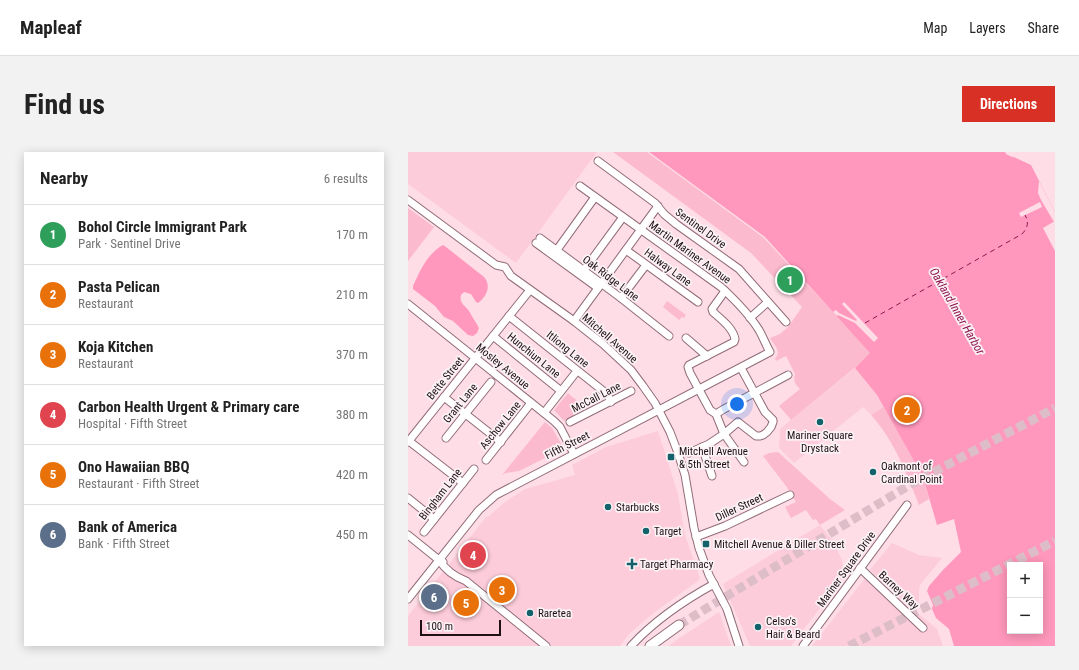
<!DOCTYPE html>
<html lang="en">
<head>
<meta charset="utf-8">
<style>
  body { margin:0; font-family:"Roboto Condensed",sans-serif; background:#f2f2f2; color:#222 }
  .controls { position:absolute; right:12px; bottom:12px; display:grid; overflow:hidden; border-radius:0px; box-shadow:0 2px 10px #0003 }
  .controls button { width:36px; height:36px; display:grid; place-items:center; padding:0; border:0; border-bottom:1px solid #e0e0e0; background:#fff; color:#222; font:20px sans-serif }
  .scale { position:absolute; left:12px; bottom:10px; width:81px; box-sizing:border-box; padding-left:4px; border:2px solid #1e1015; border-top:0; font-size:11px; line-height:14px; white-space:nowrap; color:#1e1015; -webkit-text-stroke:3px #fbf2f5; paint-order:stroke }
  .you { position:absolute; left:329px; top:252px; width:14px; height:14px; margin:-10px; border:3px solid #fff; border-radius:50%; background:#1a73e8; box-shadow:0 0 0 6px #1a73e833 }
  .badge { display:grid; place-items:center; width:26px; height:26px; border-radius:50%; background:#d93025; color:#fff; font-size:13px; font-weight:700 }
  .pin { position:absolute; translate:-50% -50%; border:2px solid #fff; box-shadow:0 1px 4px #0006 }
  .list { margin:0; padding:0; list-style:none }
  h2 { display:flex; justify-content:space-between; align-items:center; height:52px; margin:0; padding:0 16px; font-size:17px }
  h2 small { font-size:13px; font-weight:400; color:#767676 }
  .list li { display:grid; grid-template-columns:26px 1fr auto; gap:12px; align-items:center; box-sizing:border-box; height:60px; padding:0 16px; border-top:1px solid #e0e0e0 }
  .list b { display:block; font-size:15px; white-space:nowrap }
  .list p { margin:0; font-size:13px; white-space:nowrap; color:#767676 }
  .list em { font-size:13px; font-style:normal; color:#767676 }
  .map { position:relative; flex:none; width:647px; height:494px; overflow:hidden; border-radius:0px }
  header { display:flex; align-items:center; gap:24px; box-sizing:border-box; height:56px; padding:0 20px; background:#fff; border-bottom:1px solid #e0e0e0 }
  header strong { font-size:19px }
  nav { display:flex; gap:22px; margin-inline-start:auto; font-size:14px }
  .intro { display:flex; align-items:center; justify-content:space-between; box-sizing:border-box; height:96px; padding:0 24px }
  h1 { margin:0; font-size:28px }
  .button { padding:10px 18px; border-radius:0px; background:#d93025; color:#fff; font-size:14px; font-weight:700 }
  main { display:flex; gap:24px; padding:0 24px }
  aside { flex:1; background:#fff; border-radius:0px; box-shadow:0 2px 10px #0003 }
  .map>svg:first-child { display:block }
</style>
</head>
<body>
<header>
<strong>Mapleaf</strong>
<nav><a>Map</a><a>Layers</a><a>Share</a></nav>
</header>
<div class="intro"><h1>Find us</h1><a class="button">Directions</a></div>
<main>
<aside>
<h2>Nearby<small>6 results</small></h2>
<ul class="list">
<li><span class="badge" style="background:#2e9e5b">1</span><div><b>Bohol Circle Immigrant Park</b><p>Park · Sentinel Drive</p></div><em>170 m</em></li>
<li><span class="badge" style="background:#e8710a">2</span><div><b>Pasta Pelican</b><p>Restaurant</p></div><em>210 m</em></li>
<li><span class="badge" style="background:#e8710a">3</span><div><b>Koja Kitchen</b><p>Restaurant</p></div><em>370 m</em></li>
<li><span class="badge" style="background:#e0444e">4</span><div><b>Carbon Health Urgent &amp; Primary care</b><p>Hospital · Fifth Street</p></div><em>380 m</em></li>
<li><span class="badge" style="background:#e8710a">5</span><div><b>Ono Hawaiian BBQ</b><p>Restaurant · Fifth Street</p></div><em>420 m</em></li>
<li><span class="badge" style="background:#5c6f8a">6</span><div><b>Bank of America</b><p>Bank · Fifth Street</p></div><em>450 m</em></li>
</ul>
</aside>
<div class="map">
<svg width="647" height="494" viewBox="0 0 647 494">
  <rect width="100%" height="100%" fill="#ffdde7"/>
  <!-- built -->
  <g fill="#fdccdb">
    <path d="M 0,0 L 189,0 L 108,111 L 0,32 Z"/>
    <path d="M 447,216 L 469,243 L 476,255 L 463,263 L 455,255 L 386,311 L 371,296 L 372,277 Z"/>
    <path d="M 250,279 L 270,342 L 277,383 L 292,426 L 290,429 L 247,460 L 222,481 L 212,494 L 0,494 L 0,464 L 78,365 L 81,364 L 97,350 L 117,337 L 167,323 L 164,313 L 198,295 Z"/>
    <path d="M 412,373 L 426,391 L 434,408 L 436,425 L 383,494 L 342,494 L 315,432 Z"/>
    <path d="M 484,391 L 511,403 L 534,406 L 512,433 L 511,438 L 511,447 L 510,452 L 505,459 L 462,418 Z"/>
    <path d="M 458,425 L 503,468 L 512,463 L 529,477 L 535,494 L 404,494 Z"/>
    <path d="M 311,460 L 323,494 L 261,494 L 270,487 Z"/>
  </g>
  <!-- green -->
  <g fill="#fcbacf">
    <path d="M 205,0 L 239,0 L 356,86 L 463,201 L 450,213 L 383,268 L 371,254 L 392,237 C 387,232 385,229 387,222 L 378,204 L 368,209 L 367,207 C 374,199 366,193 362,186 L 372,182 L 380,175 L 394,155 L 343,101 Z"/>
    <path d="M 0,56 L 26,75 L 0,109 Z"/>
    <path d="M 259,149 L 278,163 L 276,166 L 274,165 L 271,168 L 255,155 Z"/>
    <path d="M 160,241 C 165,247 172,248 176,256 L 165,261 L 166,265 L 156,269 L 146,258 Z"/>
    <path d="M 476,255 L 515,325 L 521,347 L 511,353 C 498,320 487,290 463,263 Z"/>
    <path d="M 137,270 L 144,276 L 155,295 L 155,297 L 111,319 L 98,321 L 94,323 Z"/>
    <path d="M 370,300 L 422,347 L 437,358 L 412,373 L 408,367 L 405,368 L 398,358 L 383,366 L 377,355 L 388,350 L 378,334 L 355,304 L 361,301 Z"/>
  </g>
  <!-- water -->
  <g fill="#ff98bc" fill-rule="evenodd">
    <path d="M 241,0 L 597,0 L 598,2 L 604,5 L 606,5 L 623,13 L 647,60 L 647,69 L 635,76 L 647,99 L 647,494 L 546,494 L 541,477 L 528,466 L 524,457 L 525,453 L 519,439 L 521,434 L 535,418 L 553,400 L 546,367 L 529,373 L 515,325 L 469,243 L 447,216 L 462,201 L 357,85 ZM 602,413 L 632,413 L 632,479 L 602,479 Z"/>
    <path d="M 35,93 L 38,95 L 76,125 C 84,134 78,145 70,151 L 68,150 L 63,142 L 56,140 L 53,143 C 51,152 57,153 61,159 C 64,165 68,170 71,176 L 69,181 L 65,184 L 60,183 L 45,169 L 36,165 L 27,154 L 5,137 L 5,134 C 12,119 19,102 35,93 Z"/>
  </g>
  <!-- pier -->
  <g fill="#ffdde7">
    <path d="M 631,29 L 647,60 L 647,69 L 646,70 L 633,48 L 630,41 Z"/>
    <path d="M 632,50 L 634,55 L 613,65 L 611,61 Z"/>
    <path d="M 436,150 L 470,186 L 466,190 L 447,171 L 430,163 L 429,164 L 425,160 L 428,158 L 431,161 L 448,169 L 449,168 L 434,152 Z"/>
  </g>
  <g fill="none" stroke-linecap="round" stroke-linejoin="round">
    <!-- ferry -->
    <path stroke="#8f1650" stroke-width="1" stroke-dasharray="5 4" stroke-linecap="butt" d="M 457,171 L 614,82 C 620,76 621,70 617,63"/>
    <!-- major-tunnel -->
    <g stroke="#ddbec8" stroke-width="9" stroke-dasharray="9 4.5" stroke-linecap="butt">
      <path d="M 271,473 L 505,331 L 647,256"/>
      <path d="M 441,494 L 647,389"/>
    </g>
    <!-- minor casing -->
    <g stroke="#906c77" stroke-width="9">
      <g id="minor">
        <path d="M 190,9 L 247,51 L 256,62 L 268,72 L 331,117 L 378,170"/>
        <path d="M 0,48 L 88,113 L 97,115 L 103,124 L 166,169 L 195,192 L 223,218 L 235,234 L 247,251 L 262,280 L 270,301 L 277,323 L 286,376 L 291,396 L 301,423 L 319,457 L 331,494"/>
        <path d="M 132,86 L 213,146 L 261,184"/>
        <path d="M 128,91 L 190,136"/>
        <path d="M 218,98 L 290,150"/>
        <path d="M 146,102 L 187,45"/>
        <path d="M 174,121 L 215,65"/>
        <path d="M 317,139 L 304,157 L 305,160 C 313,167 325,176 327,187 L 326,190 L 281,213 L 280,215 L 282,221 L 302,258 L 308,262 L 316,282 L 330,270 L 348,284 L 352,284 L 355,283 L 359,280 L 363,275 L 365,270 L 365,268 L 357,260 L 333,216"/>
        <path d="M 213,146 L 238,113"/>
        <path d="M 0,152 L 146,269 L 152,275 L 166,302"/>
        <path d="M 101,164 L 199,242 L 203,250"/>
        <path d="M 342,166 L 360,150"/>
        <path d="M 166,169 L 250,54"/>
        <path d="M 85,184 L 153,239"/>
        <path d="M 278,186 L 299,204"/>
        <path d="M 36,245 L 93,290"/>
        <path d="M 136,261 L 169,219"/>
        <path d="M 308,262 L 316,257 L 380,223"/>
        <path d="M 162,270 L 223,239"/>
        <path d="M 38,286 L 83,230"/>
        <path d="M 1,289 L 55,331"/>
        <path d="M 0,290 L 122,138"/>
        <path d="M 294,295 L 304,324"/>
        <path d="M 281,301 L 301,292 L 316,282 L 336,310"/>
        <path d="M 78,308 L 123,251"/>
        <path d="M 0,346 L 26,367"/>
        <path d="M 16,380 L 66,317"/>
        <path d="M 0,383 L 31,408 L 35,410"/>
        <path d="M 288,385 L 317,374 L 382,343"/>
        <path d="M 31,408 C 37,417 47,425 58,429 L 138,494"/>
        <path d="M 452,416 L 515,476"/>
        <path d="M 0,447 L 71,358 L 88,343 L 362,200 C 358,193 355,185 351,178 C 341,162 326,147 313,135 L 172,34"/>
        <path d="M 223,494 C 247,468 275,449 306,432"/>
        <path d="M 395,494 L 499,353"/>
      </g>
    </g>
    <!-- major casing -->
    <g stroke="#906c77" stroke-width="11">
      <path id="major" d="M 242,494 L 271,473"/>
    </g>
    <!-- minor -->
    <use href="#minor" stroke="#fff" stroke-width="7"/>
    <!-- major -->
    <use href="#major" stroke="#fff" stroke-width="9"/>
  </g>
  <!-- markers -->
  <g fill="#13616b" stroke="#fbf2f5" stroke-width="1.5">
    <circle cx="412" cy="270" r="4"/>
    <rect x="259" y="301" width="8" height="8" rx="2"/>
    <circle cx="465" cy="320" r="4"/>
    <circle cx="200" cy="355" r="4"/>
    <circle cx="238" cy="379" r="4"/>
    <rect x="294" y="388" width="8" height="8" rx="2"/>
    <path d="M222 406h4v4h4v4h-4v4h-4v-4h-4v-4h4z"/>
    <circle cx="122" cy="461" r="4"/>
    <circle cx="350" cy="475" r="4"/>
  </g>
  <g text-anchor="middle" stroke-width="3.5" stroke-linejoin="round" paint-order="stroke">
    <!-- street labels -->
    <g font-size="11" fill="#1e1015" stroke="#fbf2f5">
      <text transform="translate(293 76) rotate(36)" y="4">Sentinel Drive</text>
      <text transform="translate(282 100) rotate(36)" y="4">Martin Mariner Avenue</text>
      <text transform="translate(260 115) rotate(36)" y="4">Halway Lane</text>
      <text transform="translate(203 126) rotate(37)" y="4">Oak Ridge Lane</text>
      <text transform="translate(202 186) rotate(41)" y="4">Mitchell Avenue</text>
      <text transform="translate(160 197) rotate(39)" y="4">Itliong Lane</text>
      <text transform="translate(126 203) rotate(39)" y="4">Hunchiun Lane</text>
      <text transform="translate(95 214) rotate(39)" y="4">Mosley Avenue</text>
      <text transform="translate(37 226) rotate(-51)" y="4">Bette Street</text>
      <text transform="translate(188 245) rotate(-27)" y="4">McCall Lane</text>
      <text transform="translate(52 251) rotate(-51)" y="4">Grant Lane</text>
      <text transform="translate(92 273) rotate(-51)" y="4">Aschow Lane</text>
      <text transform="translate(159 293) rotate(-27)" y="4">Fifth Street</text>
      <text transform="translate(32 342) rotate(-52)" y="4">Bingham Lane</text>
      <text transform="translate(331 355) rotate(-25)" y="4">Diller Street</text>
      <text transform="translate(438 417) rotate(-54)" y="4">Mariner Square Drive</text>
      <text transform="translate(491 438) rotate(43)" y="4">Barney Way</text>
    </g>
    <!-- poi labels -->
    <g font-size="11" fill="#1e1015" stroke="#fbf2f5" text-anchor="start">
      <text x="412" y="287" text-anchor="middle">Mariner Square<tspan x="412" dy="13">Drystack</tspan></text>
      <text x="271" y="303">Mitchell Avenue<tspan x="271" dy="13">&amp; 5th Street</tspan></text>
      <text x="473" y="318">Oakmont of<tspan x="473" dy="13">Cardinal Point</tspan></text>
      <text x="208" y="359">Starbucks</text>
      <text x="246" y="383">Target</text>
      <text x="306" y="396">Mitchell Avenue &amp; Diller Street</text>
      <text x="232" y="416">Target Pharmacy</text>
      <text x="130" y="465">Raretea</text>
      <text x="358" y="473">Celso's<tspan x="358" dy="13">Hair &amp; Beard</tspan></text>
    </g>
    <!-- water labels -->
    <g font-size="12" font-style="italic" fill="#8f1650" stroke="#fbf2f5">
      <text transform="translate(549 159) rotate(60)" y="4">Oakland Inner Harbor</text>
    </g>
  </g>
</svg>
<div class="controls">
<button>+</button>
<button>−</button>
</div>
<div class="scale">100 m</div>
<div class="you"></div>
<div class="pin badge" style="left:382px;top:128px;background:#2e9e5b">1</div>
<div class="pin badge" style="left:499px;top:258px;background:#e8710a">2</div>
<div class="pin badge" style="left:94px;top:438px;background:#e8710a">3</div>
<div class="pin badge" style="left:65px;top:403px;background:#e0444e">4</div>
<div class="pin badge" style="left:58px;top:451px;background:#e8710a">5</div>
<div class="pin badge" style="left:26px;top:445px;background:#5c6f8a">6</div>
</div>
</main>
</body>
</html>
